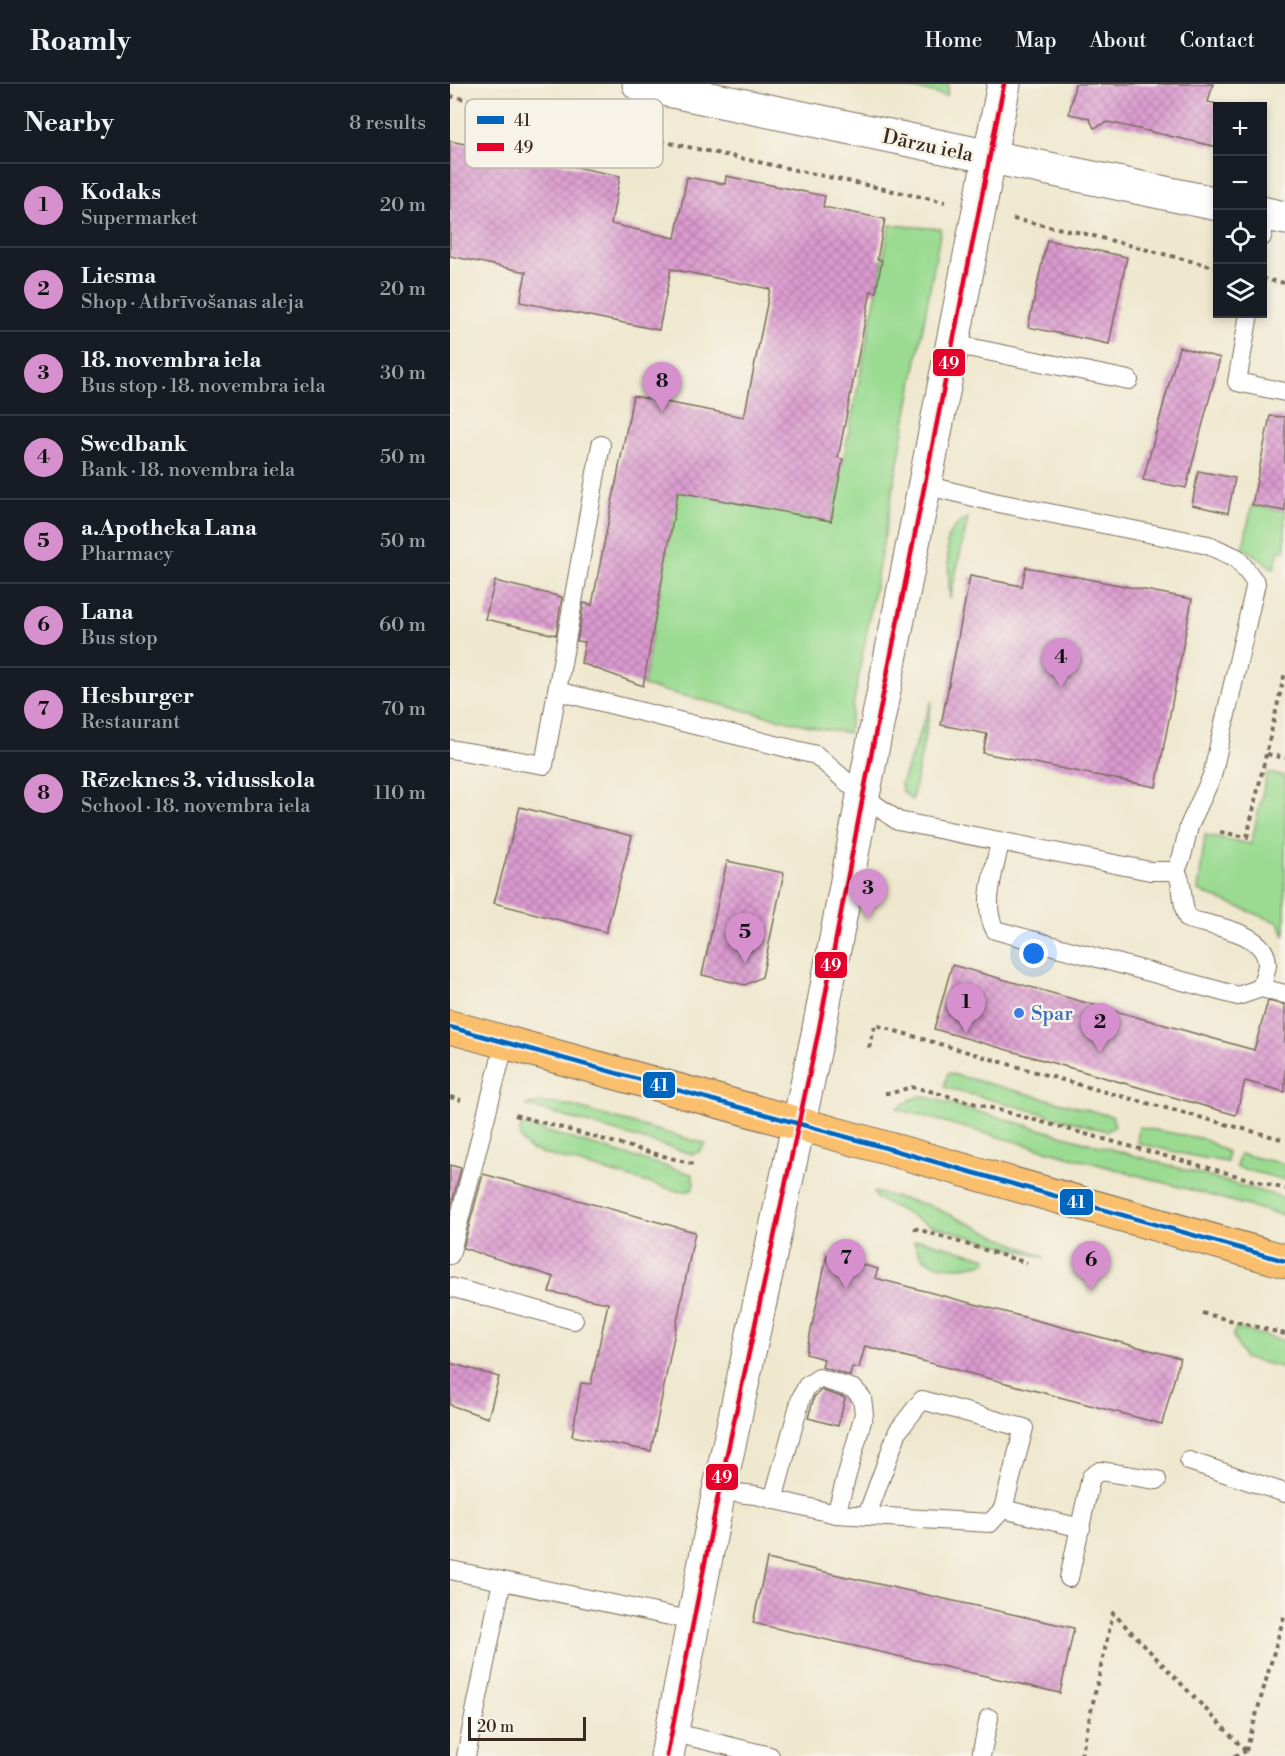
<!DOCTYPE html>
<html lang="en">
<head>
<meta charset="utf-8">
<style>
  body { margin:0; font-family:"Libre Bodoni",serif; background:#242831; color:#f1f3f6 }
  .controls { position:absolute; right:18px; top:18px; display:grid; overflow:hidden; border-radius:0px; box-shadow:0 3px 9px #0003 }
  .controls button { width:54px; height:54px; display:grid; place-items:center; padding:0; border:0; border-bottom:2px solid #363941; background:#171b24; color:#f1f3f6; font:30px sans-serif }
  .scale { position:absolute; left:18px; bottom:15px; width:118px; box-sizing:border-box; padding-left:6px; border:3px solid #3b2a1e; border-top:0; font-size:16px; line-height:21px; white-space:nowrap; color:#3b2a1e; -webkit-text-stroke:4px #f7f3e8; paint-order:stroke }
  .you { position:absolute; left:584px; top:870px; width:21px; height:21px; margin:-15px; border:4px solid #fff; border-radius:50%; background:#1a73e8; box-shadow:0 0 0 9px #1a73e833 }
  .badge { display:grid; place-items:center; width:39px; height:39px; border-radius:50%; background:#d690ce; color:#111; font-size:20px; font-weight:700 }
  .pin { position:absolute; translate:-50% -50px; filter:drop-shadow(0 2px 3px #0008) }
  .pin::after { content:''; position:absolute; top:32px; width:21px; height:18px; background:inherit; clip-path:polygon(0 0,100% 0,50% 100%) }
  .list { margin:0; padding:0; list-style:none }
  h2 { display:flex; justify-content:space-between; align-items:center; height:78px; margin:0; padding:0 24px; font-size:26px }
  h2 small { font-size:20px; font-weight:400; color:#9ea1a6 }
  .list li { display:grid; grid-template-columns:39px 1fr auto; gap:18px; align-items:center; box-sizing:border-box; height:84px; padding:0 24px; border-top:2px solid #363941 }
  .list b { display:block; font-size:22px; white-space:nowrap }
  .list p { margin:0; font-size:20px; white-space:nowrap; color:#9ea1a6 }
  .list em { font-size:20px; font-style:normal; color:#9ea1a6 }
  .icon { flex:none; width:33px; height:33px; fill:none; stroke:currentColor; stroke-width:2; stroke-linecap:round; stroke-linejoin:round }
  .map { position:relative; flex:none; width:835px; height:1672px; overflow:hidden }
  header { display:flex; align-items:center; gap:36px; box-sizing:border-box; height:84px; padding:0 30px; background:#171b24; border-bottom:2px solid #363941 }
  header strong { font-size:28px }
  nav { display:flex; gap:33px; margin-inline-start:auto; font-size:21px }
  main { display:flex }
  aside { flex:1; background:#171b24 }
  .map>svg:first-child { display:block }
</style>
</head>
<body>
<header>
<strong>Roamly</strong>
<nav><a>Home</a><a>Map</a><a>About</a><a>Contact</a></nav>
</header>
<main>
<aside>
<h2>Nearby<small>8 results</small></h2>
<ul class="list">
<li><span class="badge">1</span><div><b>Kodaks</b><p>Supermarket</p></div><em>20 m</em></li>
<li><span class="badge">2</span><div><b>Liesma</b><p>Shop · Atbrīvošanas aleja</p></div><em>20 m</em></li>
<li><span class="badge">3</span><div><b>18. novembra iela</b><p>Bus stop · 18. novembra iela</p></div><em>30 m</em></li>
<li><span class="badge">4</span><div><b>Swedbank</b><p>Bank · 18. novembra iela</p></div><em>50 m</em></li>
<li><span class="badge">5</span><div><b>a.Apotheka Lana</b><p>Pharmacy</p></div><em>50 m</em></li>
<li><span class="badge">6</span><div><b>Lana</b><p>Bus stop</p></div><em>60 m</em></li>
<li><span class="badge">7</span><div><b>Hesburger</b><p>Restaurant</p></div><em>70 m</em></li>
<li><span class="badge">8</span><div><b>Rēzeknes 3. vidusskola</b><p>School · 18. novembra iela</p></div><em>110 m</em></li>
</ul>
</aside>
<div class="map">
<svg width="835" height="1672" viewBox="0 0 835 1672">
  <defs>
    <pattern id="building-cross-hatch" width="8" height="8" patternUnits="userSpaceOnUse" patternTransform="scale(1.5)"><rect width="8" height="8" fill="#db9ad0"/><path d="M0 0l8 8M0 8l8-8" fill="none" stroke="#b37ea8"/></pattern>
  </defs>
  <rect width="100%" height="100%" fill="#f7f3e8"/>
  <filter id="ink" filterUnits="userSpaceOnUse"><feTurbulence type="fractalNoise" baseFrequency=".0167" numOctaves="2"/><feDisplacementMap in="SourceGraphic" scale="12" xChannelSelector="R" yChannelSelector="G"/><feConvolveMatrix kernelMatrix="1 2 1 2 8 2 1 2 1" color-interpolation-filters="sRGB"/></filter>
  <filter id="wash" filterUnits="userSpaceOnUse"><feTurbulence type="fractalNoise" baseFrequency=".008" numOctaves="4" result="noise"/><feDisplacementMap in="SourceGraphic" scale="24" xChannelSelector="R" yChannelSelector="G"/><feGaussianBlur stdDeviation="1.35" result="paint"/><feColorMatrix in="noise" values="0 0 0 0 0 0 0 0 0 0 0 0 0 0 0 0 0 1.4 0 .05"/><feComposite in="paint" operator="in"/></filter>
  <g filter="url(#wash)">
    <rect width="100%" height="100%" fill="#efe8cf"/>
    <!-- green -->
    <g fill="#9adb91" stroke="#6a8258" stroke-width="1.5">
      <path d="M 444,0 L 499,0 L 497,12 Z"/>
      <path d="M 440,141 L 491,145 L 398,649 L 368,644 L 193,602 L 228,406 L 381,437 Z"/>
      <path d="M 802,421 L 835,427 L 835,467 L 829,466 L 824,485 L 793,463 Z"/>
      <path d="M 518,434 L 500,515 L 497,455 C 502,444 508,439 518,434 Z"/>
      <path d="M 482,617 L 462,716 L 452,707 L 451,699 Z"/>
      <path d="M 817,689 L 835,692 L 835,852 L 829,839 L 748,807 L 755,751 L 801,760 Z"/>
      <path d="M 498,989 L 662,1032 L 665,1042 L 657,1047 L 494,1003 Z"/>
      <path d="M 472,1012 L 835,1114 L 835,1132 L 447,1025 L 462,1015 Z"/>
      <path d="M 92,1019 L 117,1021 L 256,1060 L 249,1068 L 242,1070 L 75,1021 Z"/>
      <path d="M 74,1041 L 242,1090 L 244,1100 L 242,1106 L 231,1108 L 81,1066 C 72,1059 68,1055 71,1043 Z"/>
      <path d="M 689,1043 L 754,1055 L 777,1068 L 777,1078 L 743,1072 L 687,1059 Z"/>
      <path d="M 790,1070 L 835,1080 L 835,1096 L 786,1083 Z"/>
      <path d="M 424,1108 L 478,1121 L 596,1174 L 479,1141 L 426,1114 Z"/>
      <path d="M 472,1156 L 537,1174 L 537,1178 C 512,1185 471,1189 464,1157 Z"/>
      <path d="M 786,1244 L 835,1257 L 835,1284 L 794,1274 L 783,1252 Z"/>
    </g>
    <g id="blocks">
      <!-- building -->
      <g fill="url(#building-cross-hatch)">
        <path d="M 625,0 L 763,0 L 758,18 L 768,20 L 768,63 L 658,38 L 644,44 L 639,34 L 619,30 Z"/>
        <path d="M 0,57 L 170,92 L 161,140 L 225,154 L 237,93 L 275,100 L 276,92 L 375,112 L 373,123 L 435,135 L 427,175 L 432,176 L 426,208 L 421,207 L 388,374 L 393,375 L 381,437 L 228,408 L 193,602 L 131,579 L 135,558 L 127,557 L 134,519 L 142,521 L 183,312 L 294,333 L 320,205 L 221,185 L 209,246 L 70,218 L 76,188 L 0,172 Z"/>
        <path d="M 597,156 L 677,173 L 659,260 L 578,243 Z"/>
        <path d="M 729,263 L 770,274 L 736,404 L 693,396 Z"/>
        <path d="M 820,332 L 835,333 L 835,427 L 802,421 Z"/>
        <path d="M 748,387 L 785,394 L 778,429 L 742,421 Z"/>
        <path d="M 576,483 L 742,515 L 706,703 L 533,669 L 537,650 L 491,641 L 520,492 L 572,502 Z"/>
        <path d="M 45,497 L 112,513 L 106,551 L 35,535 Z"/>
        <path d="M 70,723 L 182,752 L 156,848 L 44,819 Z"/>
        <path d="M 277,777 L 334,789 L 312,893 L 295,901 L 252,891 Z"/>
        <path d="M 502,881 L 804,966 L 818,917 L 835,921 L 835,1008 L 795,997 L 786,1031 L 484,945 Z"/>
        <path d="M 0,1081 L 11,1084 L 0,1126 Z"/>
        <path d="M 33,1090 L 245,1148 L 201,1367 L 122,1352 L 131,1299 L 141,1300 L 158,1219 L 99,1208 L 104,1193 L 13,1164 Z"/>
        <path d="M 377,1171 L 428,1185 L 425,1194 L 730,1274 L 712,1340 L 415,1262 L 409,1284 L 402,1283 L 400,1292 L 372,1283 L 374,1275 L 356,1270 Z"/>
        <path d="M 0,1279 L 49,1293 L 38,1334 L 0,1321 Z"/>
        <path d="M 371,1306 L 395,1314 L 388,1342 L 358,1334 L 364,1313 Z"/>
        <path d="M 317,1475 L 624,1544 L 610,1609 L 303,1539 Z"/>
      </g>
    </g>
  </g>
  <g filter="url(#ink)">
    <use href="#blocks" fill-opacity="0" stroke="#7a6c5c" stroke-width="1.5"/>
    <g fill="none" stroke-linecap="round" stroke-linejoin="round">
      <!-- service casing -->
      <g stroke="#7a6c5c" stroke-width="20">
        <g id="service">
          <path d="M 812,153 L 817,130"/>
          <path d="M 799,230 L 787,298 L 835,308"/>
          <path d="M 503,260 L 679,296"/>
          <path d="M 107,607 L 151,361"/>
          <path d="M 0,665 L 94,681 L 107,607 L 366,671 L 413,712 L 448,737 L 700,787 L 726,787 L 732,772 L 739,742 L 762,692 L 806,499 L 787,474 L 758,461 L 544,418 L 475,401"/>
          <path d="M 550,758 C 545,785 531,820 545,846 L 788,912 L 811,904 L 835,910"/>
          <path d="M 726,787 C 735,802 730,819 738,835 C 762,842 818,848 817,881 C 816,888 813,897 811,904"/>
          <path d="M 0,1171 L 55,958"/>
          <path d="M 0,1203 L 124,1236"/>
          <path d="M 739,1377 L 835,1409"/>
          <path d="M 269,1407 L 305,1411 L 386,1430 L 540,1439 L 553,1425 L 631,1444"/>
          <path d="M 323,1416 L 351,1314 L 357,1302 L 369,1294 L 404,1305 L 412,1314 L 414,1330 L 386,1430"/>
          <path d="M 417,1431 L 448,1347 L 472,1316 L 574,1344 L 553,1425"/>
          <path d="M 0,1486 L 244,1537"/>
          <path d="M 619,1494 L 641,1393 L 650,1387 L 707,1396"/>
          <path d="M 221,1648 L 320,1672"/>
          <path d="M 16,1672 L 52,1497"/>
          <path d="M 531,1672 L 539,1634"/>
        </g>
      </g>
      <!-- minor casing -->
      <g stroke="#7a6c5c" stroke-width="35">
        <g id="minor">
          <path d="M 189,0 L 768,120"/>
          <path d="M 812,129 L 835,134"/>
          <path d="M 217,1672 L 269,1407 L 368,950 L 413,712 L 554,0"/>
        </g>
      </g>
      <!-- primary casing -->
      <g stroke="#7a6c5c" stroke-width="35">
        <path id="primary" d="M 0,943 L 422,1060 L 835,1177"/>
      </g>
      <!-- path -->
      <g stroke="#7a6c5c" stroke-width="4" stroke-dasharray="4.5 4.5" stroke-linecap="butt">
        <path d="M 0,12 L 495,118"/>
        <path d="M 563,135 L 632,149 L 768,184"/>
        <path d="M 812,195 L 835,199"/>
        <path d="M 817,670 L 835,674"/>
        <path d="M 770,748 L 797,753 L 835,588"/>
        <path d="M 419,964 L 425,941 L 637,1003 L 835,1056"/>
        <path d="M 435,1009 L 442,1009 L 461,1003 L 476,1006 L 835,1105"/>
        <path d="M 0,1013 L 11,1016"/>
        <path d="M 65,1031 L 246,1081"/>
        <path d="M 464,1144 L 577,1179"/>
        <path d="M 752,1229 L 835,1250"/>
        <path d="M 796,1667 L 835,1529"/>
        <path d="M 631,1672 L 663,1529 L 796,1667"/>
        <path d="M 784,1672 L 796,1667"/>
      </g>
      <!-- service -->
      <use href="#service" stroke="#fff" stroke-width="18"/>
      <!-- minor -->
      <use href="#minor" stroke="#fff" stroke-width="33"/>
      <!-- primary -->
      <use href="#primary" stroke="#f9bf6d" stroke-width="33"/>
      <!-- bus-1 casing -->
      <g stroke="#f7f3e8" stroke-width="9">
        <path id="bus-1" d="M 0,943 L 422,1060 L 835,1177"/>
      </g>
      <!-- bus-2 casing -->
      <g stroke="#f7f3e8" stroke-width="9">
        <path id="bus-2" d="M 217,1672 L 269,1407 L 368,950 L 413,712 L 554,0"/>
      </g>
      <!-- bus-1 -->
      <use href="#bus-1" stroke="#0065bd" stroke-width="4.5"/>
      <!-- bus-2 -->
      <use href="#bus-2" stroke="#e4002b" stroke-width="4.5"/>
    </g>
  </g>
  <!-- markers -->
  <circle fill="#3f7fe0" stroke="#f7f3e8" stroke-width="2" cx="569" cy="929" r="6"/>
  <g text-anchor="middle" stroke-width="5" stroke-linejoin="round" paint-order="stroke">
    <!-- street labels -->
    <g font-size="20" fill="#3b2a1e" stroke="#f7f3e8">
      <text transform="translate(478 61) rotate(12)" y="7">Dārzu iela</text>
    </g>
    <!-- shop labels -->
    <g font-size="20" fill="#366cbe" stroke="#f7f3e8" text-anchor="start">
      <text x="581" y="936">Spar</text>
    </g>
  </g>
  <!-- legend -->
  <rect x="15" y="15" width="198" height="69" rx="9" fill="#f7f3e8" stroke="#bfb7ab" stroke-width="1.5"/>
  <rect x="27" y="32" width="27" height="8" fill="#0065bd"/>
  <rect x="27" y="59" width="27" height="8" fill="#e4002b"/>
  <g font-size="16" fill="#3b2a1e">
    <text x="64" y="42">41</text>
    <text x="64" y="69">49</text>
  </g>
  <g stroke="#f7f3e8" stroke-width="2">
    <rect x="482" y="264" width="34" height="29" rx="6" fill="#e4002b"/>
    <rect x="364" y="867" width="34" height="28" rx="6" fill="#e4002b"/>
    <rect x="192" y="987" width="34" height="28" rx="6" fill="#0065bd"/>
    <rect x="609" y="1104" width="35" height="28" rx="6" fill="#0065bd"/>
    <rect x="255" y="1379" width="34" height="28" rx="6" fill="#e4002b"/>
  </g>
  <g font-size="16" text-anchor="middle" font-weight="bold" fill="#fff">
    <text x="499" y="285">49</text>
    <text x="381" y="887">49</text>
    <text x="209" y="1007">41</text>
    <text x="626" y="1124">41</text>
    <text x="272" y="1399">49</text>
  </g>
</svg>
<div class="controls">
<button>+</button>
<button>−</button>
<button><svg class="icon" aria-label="locate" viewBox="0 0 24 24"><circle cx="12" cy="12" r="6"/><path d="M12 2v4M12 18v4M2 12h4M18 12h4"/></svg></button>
<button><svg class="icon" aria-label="layers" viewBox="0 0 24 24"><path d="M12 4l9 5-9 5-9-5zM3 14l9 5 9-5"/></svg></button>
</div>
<div class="scale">20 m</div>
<div class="you"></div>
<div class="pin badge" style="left:516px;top:949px">1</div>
<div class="pin badge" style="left:650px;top:969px">2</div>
<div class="pin badge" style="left:418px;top:835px">3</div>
<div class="pin badge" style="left:611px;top:604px">4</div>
<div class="pin badge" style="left:295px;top:879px">5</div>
<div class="pin badge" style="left:641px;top:1207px">6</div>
<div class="pin badge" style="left:396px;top:1205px">7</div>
<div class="pin badge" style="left:212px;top:328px">8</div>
</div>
</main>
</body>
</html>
